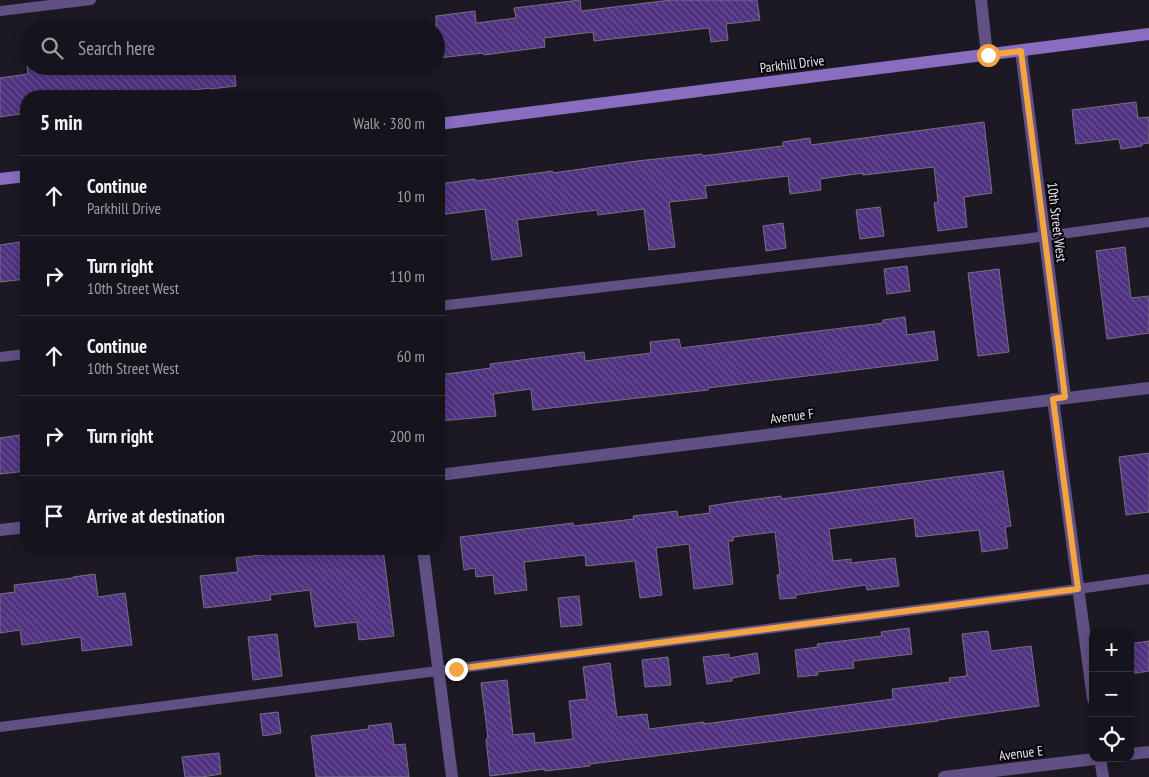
<!DOCTYPE html>
<html lang="en">
<head>
<meta charset="utf-8">
<style>
  body { margin:0; font-family:"PT Sans Narrow",sans-serif; background:#1e1c25; color:#f1f3f6 }
  .controls { position:absolute; right:15px; bottom:15px; display:grid; overflow:hidden; border-radius:10px; box-shadow:0 2px 12px #0003 }
  .controls button { width:45px; height:45px; display:grid; place-items:center; padding:0; border:0; border-bottom:1px solid #34323b; background:#15131c; color:#f1f3f6; font:25px sans-serif }
  .stop { position:absolute; width:15px; height:15px; margin:-11px; border:4px solid #f3a443; border-radius:50%; background:#fff }
  .stop.end { background:#f3a443; border-color:#fff; box-shadow:0 1px 5px #0008 }
  .list { margin:0; padding:0; list-style:none }
  h2 { display:flex; justify-content:space-between; align-items:center; height:65px; margin:0; padding:0 20px; font-size:21px }
  h2 small { font-size:16px; font-weight:400; color:#9d9ea3 }
  .list li { display:grid; grid-template-columns:32px 1fr auto; gap:15px; align-items:center; box-sizing:border-box; height:80px; padding:0 20px; border-top:1px solid #34323b }
  .list b { display:block; font-size:19px; white-space:nowrap }
  .list p { margin:0; font-size:16px; white-space:nowrap; color:#9d9ea3 }
  .list em { font-size:16px; font-style:normal; color:#9d9ea3 }
  .icon { flex:none; width:28px; height:28px; fill:none; stroke:currentColor; stroke-width:2; stroke-linecap:round; stroke-linejoin:round }
  .map { position:relative; flex:none; width:1149px; height:777px; overflow:hidden }
  .search { position:absolute; background:#15131c; box-shadow:0 2px 12px #0003; left:20px; top:20px; width:425px; height:55px; display:flex; align-items:center; gap:12px; box-sizing:border-box; padding:0 18px; border-radius:28px; color:#9d9ea3; font-size:19px }
  .panel { position:absolute; background:#15131c; box-shadow:0 2px 12px #0003; left:20px; top:90px; width:425px; height:465px; border-radius:20px }
  .map>svg:first-child { display:block }
</style>
</head>
<body>
<div class="map">
<svg width="1149" height="777" viewBox="0 0 1149 777">
  <defs>
    <pattern id="building-back-hatch" width="6" height="6" patternUnits="userSpaceOnUse" patternTransform="scale(1.25)"><rect width="6" height="6" fill="#503280"/><path d="M-1 5l2 2M0 0l6 6M5-1l2 2" fill="none" stroke="#695092"/></pattern>
  </defs>
  <rect width="100%" height="100%" fill="#1c1925"/>
  <!-- building -->
  <g fill="url(#building-back-hatch)" stroke="#757180">
    <path d="M 580,0 L 581,11 L 671,0 L 757,0 L 760,20 L 726,24 L 728,40 L 711,42 L 709,28 L 594,41 L 593,32 L 544,38 L 545,47 L 484,55 L 483,53 L 438,58 L 436,48 L 436,16 L 475,11 L 476,23 L 516,18 L 514,8 Z"/>
    <path d="M 27,66 L 234,66 L 236,86 L 210,89 L 210,88 L 146,96 L 26,96 L 26,113 L 0,117 L 0,78 L 28,74 Z"/>
    <path d="M 1136,102 L 1138,118 L 1149,117 L 1149,143 L 1142,144 L 1142,146 L 1121,149 L 1119,139 L 1076,144 L 1072,110 Z"/>
    <path d="M 984,122 L 992,193 L 964,197 L 967,227 L 938,231 L 934,203 L 938,202 L 934,167 L 863,175 L 863,173 L 820,179 L 821,190 L 790,194 L 788,176 L 705,186 L 707,198 L 669,202 L 675,247 L 649,250 L 644,209 L 598,215 L 597,210 L 517,220 L 522,256 L 492,260 L 485,209 L 439,215 L 439,184 L 475,179 L 476,181 L 553,171 L 553,173 L 637,161 L 702,154 L 702,156 L 783,146 L 783,142 L 810,138 L 811,145 Z"/>
    <path d="M 880,207 L 884,236 L 860,239 L 856,210 Z"/>
    <path d="M 783,223 L 786,248 L 766,251 L 763,226 Z"/>
    <path d="M 26,241 L 26,279 L 0,282 L 0,245 Z"/>
    <path d="M 1125,247 L 1131,298 L 1149,296 L 1149,333 L 1107,339 L 1096,251 Z"/>
    <path d="M 907,266 L 910,291 L 887,294 L 884,269 Z"/>
    <path d="M 999,269 L 1009,352 L 978,356 L 968,273 Z"/>
    <path d="M 905,317 L 907,335 L 934,331 L 938,360 L 708,388 L 708,390 L 533,410 L 531,389 L 493,394 L 496,416 L 439,421 L 439,375 L 491,368 L 490,364 L 584,352 L 585,361 L 651,353 L 650,342 L 679,339 L 681,348 L 883,323 L 883,320 Z"/>
    <path d="M 26,434 L 26,471 L 0,474 L 0,438 Z"/>
    <path d="M 1149,453 L 1149,512 L 1126,515 L 1119,457 Z"/>
    <path d="M 1003,471 L 1011,526 L 1005,527 L 1008,548 L 982,552 L 979,530 L 916,537 L 914,518 L 829,529 L 833,561 L 851,559 L 851,563 L 895,558 L 899,586 L 867,590 L 866,585 L 796,595 L 796,598 L 780,599 L 777,575 L 780,575 L 775,532 L 733,537 L 733,541 L 728,541 L 733,584 L 694,589 L 689,544 L 656,548 L 662,595 L 640,598 L 635,561 L 586,566 L 585,555 L 524,562 L 527,590 L 495,594 L 493,575 L 476,577 L 475,568 L 464,570 L 460,537 L 573,523 L 574,526 L 634,519 L 633,516 L 677,511 L 678,517 L 710,513 L 709,506 L 735,502 L 781,496 L 781,499 Z"/>
    <path d="M 312,549 L 383,549 L 394,636 L 359,640 L 357,622 L 315,627 L 310,590 L 270,595 L 271,600 L 204,608 L 200,576 L 238,572 L 236,558 Z"/>
    <path d="M 95,574 L 98,597 L 125,593 L 132,645 L 82,651 L 81,637 L 22,645 L 20,630 L 0,633 L 0,594 L 15,592 L 14,585 L 73,578 L 73,577 Z"/>
    <path d="M 579,596 L 582,625 L 561,627 L 558,598 Z"/>
    <path d="M 909,628 L 912,654 L 853,661 L 854,668 L 817,672 L 818,675 L 798,677 L 795,650 L 818,647 L 817,644 L 882,636 L 881,632 Z"/>
    <path d="M 988,631 L 991,651 L 1031,646 L 1039,706 L 938,720 L 938,721 L 590,764 L 590,766 L 545,771 L 545,769 L 490,776 L 486,739 L 488,738 L 481,683 L 507,680 L 513,735 L 534,733 L 535,743 L 573,739 L 569,701 L 587,699 L 583,667 L 610,663 L 617,717 L 647,714 L 649,729 L 704,722 L 704,724 L 893,699 L 892,689 L 950,682 L 949,678 L 967,676 L 962,634 Z"/>
    <path d="M 277,634 L 282,676 L 253,680 L 248,637 Z"/>
    <path d="M 1149,641 L 1149,671 L 1130,674 L 1130,644 Z"/>
    <path d="M 757,653 L 760,673 L 732,678 L 732,681 L 707,684 L 703,657 L 729,654 L 729,658 Z"/>
    <path d="M 668,657 L 671,685 L 645,687 L 642,660 Z"/>
    <path d="M 278,712 L 281,733 L 263,736 L 260,714 Z"/>
    <path d="M 391,723 L 394,745 L 405,744 L 409,777 L 316,777 L 311,736 L 369,729 L 368,726 Z"/>
    <path d="M 219,753 L 221,774 L 202,777 L 185,777 L 182,757 Z"/>
  </g>
  <g fill="none" stroke-linecap="round" stroke-linejoin="round">
    <!-- lane -->
    <g stroke="#615084" stroke-width="10">
      <path d="M 0,11 L 91,0"/>
      <path d="M 439,306 L 1024,239 L 1149,222"/>
      <path d="M 0,357 L 26,354"/>
      <path d="M 0,727 L 1078,589 L 1149,579"/>
    </g>
    <!-- street -->
    <g stroke="#615084" stroke-width="12">
      <path d="M 981,0 L 987,55"/>
      <path d="M 1021,51 L 1065,397"/>
      <path d="M 1053,399 L 1093,699"/>
      <path d="M 439,475 L 1149,388"/>
      <path d="M 0,530 L 26,527"/>
      <path d="M 423,549 L 452,777"/>
      <path d="M 1130,754 L 1149,752"/>
      <path d="M 1100,758 L 1103,777"/>
      <path d="M 944,777 L 1102,758"/>
    </g>
    <!-- secondary -->
    <g stroke="#8a6dc1" stroke-width="12">
      <path d="M 439,124 L 1149,34"/>
      <path d="M 0,179 L 26,176"/>
    </g>
  </g>
  <g fill="none" stroke-linecap="round" stroke-linejoin="round">
    <!-- route -->
    <path stroke="#f3a443" stroke-width="6" d="M 456,669 L 1078,589 L 1053,399 L 1065,397 L 1021,51 L 988,55"/>
  </g>
  <g text-anchor="middle" stroke-width="4" stroke-linejoin="round" paint-order="stroke">
    <!-- street labels -->
    <g font-size="14" fill="#e6e4ec" stroke="#06050a">
      <text transform="translate(792 64) rotate(-7)" y="5">Parkhill Drive</text>
      <text transform="translate(1057 222) rotate(83)" y="5">10th Street West</text>
      <text transform="translate(792 416) rotate(-7)" y="5">Avenue F</text>
      <text transform="translate(1021 753) rotate(-7)" y="5">Avenue E</text>
    </g>
  </g>
</svg>
<div class="controls">
<button>+</button>
<button>−</button>
<button><svg class="icon" aria-label="locate" viewBox="0 0 24 24"><circle cx="12" cy="12" r="6"/><path d="M12 2v4M12 18v4M2 12h4M18 12h4"/></svg></button>
</div>
<div class="stop" style="left:988px;top:55px"></div>
<div class="stop end" style="left:456px;top:669px"></div>
<div class="search"><svg class="icon" aria-label="search" viewBox="0 0 24 24"><circle cx="10" cy="10" r="6"/><path d="M15 15l6 6"/></svg>Search here</div>
<section class="panel">
<h2>5 min<small>Walk · 380 m</small></h2>
<ul class="list">
<li><svg class="icon" aria-label="ahead" viewBox="0 0 24 24"><path d="M12 20V5M6 11l6-6 6 6"/></svg><div><b>Continue</b><p>Parkhill Drive</p></div><em>10 m</em></li>
<li><svg class="icon" aria-label="right" viewBox="0 0 24 24"><path d="M7 20v-9h11M14 6l5 5-5 5"/></svg><div><b>Turn right</b><p>10th Street West</p></div><em>110 m</em></li>
<li><svg class="icon" aria-label="ahead" viewBox="0 0 24 24"><path d="M12 20V5M6 11l6-6 6 6"/></svg><div><b>Continue</b><p>10th Street West</p></div><em>60 m</em></li>
<li><svg class="icon" aria-label="right" viewBox="0 0 24 24"><path d="M7 20v-9h11M14 6l5 5-5 5"/></svg><div><b>Turn right</b></div><em>200 m</em></li>
<li><svg class="icon" aria-label="arrive" viewBox="0 0 24 24"><path d="M6 21V4h12l-3 4 3 4H6"/></svg><div><b>Arrive at destination</b></div></li>
</ul>
</section>
</div>
</body>
</html>
